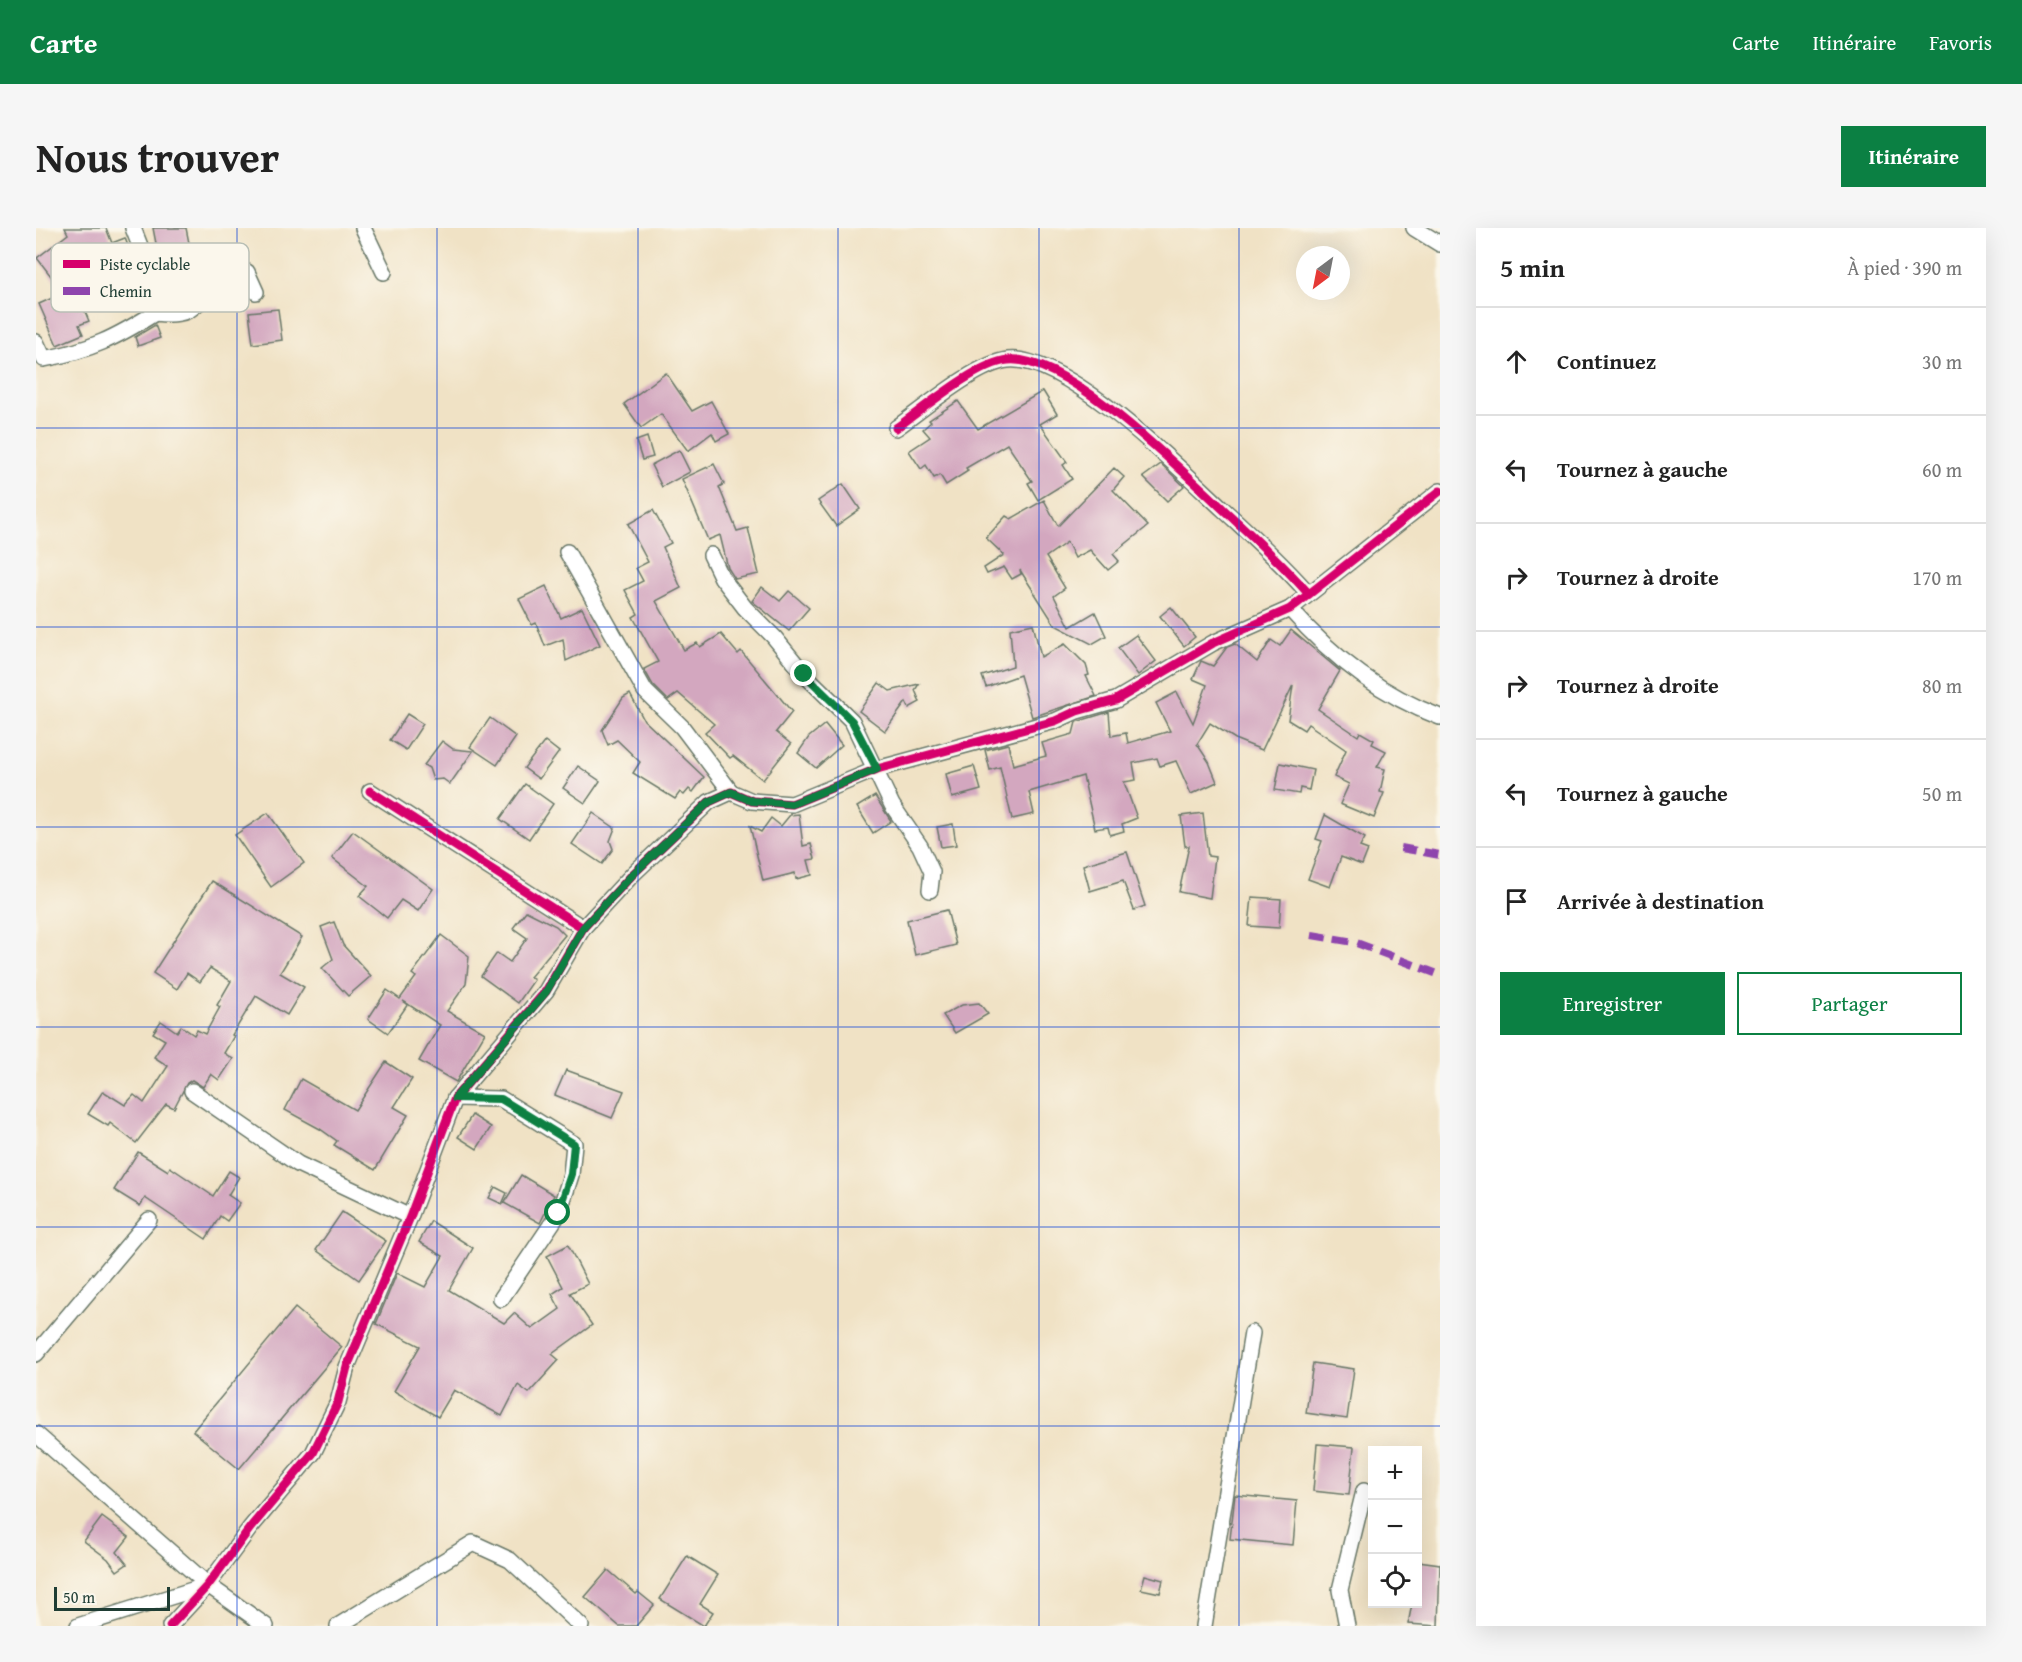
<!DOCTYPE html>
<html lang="fr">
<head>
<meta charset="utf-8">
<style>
  body { margin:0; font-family:"Gentium Book Plus",serif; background:#f6f6f6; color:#222 }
  .controls { position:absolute; right:18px; bottom:18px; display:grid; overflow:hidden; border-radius:0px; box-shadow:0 6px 24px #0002 }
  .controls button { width:54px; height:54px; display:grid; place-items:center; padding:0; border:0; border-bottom:2px solid #e0e0e0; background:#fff; color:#222; font:30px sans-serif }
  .compass { position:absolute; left:1260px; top:18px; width:54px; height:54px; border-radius:50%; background:#fff; box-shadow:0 6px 24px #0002; rotate:212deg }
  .scale { position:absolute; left:18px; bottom:15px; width:116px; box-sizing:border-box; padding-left:6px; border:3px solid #1f3d34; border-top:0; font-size:16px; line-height:21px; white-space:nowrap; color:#1f3d34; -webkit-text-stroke:4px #fbf7ec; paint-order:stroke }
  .stop { position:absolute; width:18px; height:18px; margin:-14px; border:4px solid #0b8043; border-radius:50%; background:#fff }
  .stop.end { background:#0b8043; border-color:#fff; box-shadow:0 2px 6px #0008 }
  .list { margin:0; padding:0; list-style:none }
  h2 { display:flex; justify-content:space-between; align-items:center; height:78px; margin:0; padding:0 24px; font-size:26px }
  h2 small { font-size:20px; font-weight:400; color:#767676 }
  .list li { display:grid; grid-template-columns:39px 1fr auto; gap:18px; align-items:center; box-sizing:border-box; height:108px; padding:0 24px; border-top:2px solid #e0e0e0 }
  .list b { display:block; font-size:22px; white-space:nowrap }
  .list em { font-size:20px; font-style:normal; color:#767676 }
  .actions { display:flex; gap:12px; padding:18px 24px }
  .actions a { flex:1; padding:14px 0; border:2px solid #0b8043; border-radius:0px; text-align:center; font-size:21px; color:#0b8043 }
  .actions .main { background:#0b8043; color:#fff }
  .icon { flex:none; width:33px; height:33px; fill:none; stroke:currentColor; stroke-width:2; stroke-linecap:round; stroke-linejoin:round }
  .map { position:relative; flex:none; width:1404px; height:1398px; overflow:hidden; border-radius:0px }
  header { display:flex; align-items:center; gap:36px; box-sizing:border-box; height:84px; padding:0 30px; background:#0b8043; color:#fff }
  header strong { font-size:28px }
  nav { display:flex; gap:33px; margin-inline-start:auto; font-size:21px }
  .intro { display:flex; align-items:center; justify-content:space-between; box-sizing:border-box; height:144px; padding:0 36px }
  h1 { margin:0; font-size:42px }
  .button { padding:15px 27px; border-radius:0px; background:#0b8043; color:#fff; font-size:21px; font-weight:700 }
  main { display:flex; gap:36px; padding:0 36px }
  aside { flex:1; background:#fff; border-radius:0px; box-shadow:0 6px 24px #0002 }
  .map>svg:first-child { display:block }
</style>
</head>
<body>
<header>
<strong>Carte</strong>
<nav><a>Carte</a><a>Itinéraire</a><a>Favoris</a></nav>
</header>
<div class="intro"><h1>Nous trouver</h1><a class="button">Itinéraire</a></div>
<main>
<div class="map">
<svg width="1404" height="1398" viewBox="0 0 1404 1398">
  <rect width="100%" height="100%" fill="#fbf7ec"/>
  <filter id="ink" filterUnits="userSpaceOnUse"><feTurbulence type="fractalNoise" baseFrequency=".0167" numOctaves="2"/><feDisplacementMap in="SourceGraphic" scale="12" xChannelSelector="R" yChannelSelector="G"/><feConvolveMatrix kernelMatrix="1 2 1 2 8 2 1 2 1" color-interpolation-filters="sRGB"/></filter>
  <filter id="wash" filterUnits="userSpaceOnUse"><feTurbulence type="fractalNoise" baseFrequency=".008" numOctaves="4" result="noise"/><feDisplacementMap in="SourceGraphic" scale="24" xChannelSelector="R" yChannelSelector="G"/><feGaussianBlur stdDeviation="1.35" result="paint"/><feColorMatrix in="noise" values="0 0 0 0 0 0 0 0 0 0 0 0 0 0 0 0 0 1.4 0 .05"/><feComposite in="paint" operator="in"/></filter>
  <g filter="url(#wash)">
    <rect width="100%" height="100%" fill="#f0e2c5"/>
    <g id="blocks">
      <!-- building -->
      <g fill="#d3a7bf">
        <path d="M 29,0 L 70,0 L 76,15 L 89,10 L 99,37 L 41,59 L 44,63 L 41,65 L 53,93 L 43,97 L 47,106 L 21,117 L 3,76 L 28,65 L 1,30 L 32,6 Z"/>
        <path d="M 117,0 L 150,0 L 157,35 L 125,41 Z"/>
        <path d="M 242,81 L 246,112 L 217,116 L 213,84 Z"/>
        <path d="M 119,97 L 124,110 L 102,118 L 99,109 Z"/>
        <path d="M 630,145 L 656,183 L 675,173 L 693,206 L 680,213 L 676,205 L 652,223 L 625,186 L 605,200 L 588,176 Z"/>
        <path d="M 1007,163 L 1021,186 L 1004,196 L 1031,234 L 1027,237 L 1036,251 L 1002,272 L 992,255 L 996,253 L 971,216 L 930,240 L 932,243 L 910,257 L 904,247 L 898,250 L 890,237 L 885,241 L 873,223 L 894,209 L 887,201 L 895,194 L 893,192 L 922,173 L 942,201 Z"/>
        <path d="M 611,209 L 617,229 L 606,232 L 600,213 Z"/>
        <path d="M 643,222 L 654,244 L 626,259 L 615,237 Z"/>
        <path d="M 678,236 L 688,256 L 683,259 L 701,303 L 712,300 L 723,346 L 699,351 L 692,340 L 684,307 L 672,312 L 646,251 Z"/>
        <path d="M 1125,236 L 1148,258 L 1131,273 L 1107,249 Z"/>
        <path d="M 1078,240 L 1088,249 L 1077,262 L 1112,298 L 1077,326 L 1083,333 L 1072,342 L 1054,322 L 1039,330 L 1031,314 L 1010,329 L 1029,360 L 1018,368 L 1034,399 L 1059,384 L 1070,408 L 1056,416 L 1019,397 L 984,342 L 985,346 L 976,351 L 968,339 L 951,346 L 948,340 L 968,327 L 950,310 L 970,288 L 975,291 L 1008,272 L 1022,298 Z"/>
        <path d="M 807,256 L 824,281 L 800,298 L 782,273 Z"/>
        <path d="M 617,282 L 635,315 L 627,319 L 645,360 L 620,373 L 648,422 L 661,415 L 664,419 L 685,406 L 702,426 L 705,423 L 756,484 L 740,504 L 755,516 L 727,552 L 697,528 L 694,530 L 669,504 L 678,496 L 642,465 L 632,472 L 617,457 L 608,441 L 622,434 L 597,389 L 602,386 L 589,362 L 607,353 L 600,340 L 612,334 L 592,296 Z"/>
        <path d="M 510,358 L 525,390 L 546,380 L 564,417 L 530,433 L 527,411 L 509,418 L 500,395 L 496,397 L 483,371 Z"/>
        <path d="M 726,359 L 744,373 L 753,363 L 773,380 L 753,403 L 716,373 Z"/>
        <path d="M 1135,379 L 1159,409 L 1148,418 L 1124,388 Z"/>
        <path d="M 997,396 L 1005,429 L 1029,416 L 1050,437 L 1053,447 L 1050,448 L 1060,468 L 996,489 L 984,447 L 950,459 L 946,448 L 977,438 L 974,401 Z"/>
        <path d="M 1255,402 L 1304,443 L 1282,481 L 1322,508 L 1324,504 L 1338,512 L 1336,516 L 1350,523 L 1341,539 L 1349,541 L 1344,564 L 1348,565 L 1338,590 L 1304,576 L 1313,556 L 1298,549 L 1310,522 L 1272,496 L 1268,502 L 1252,492 L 1257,457 L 1226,522 L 1201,512 L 1174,495 L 1161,516 L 1173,534 L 1181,554 L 1155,566 L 1140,533 L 1124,538 L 1121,530 L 1097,535 L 1100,552 L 1088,554 L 1101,590 L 1086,596 L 1088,603 L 1074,607 L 1072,599 L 1059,601 L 1047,548 L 993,564 L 998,586 L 976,591 L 964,539 L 954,542 L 949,522 L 972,516 L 977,537 L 1010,528 L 1006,515 L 1037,506 L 1040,494 L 1073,484 L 1075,508 L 1090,505 L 1092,515 L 1134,503 L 1120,475 L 1141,464 L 1157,495 L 1171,457 L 1157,451 L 1165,433 L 1177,438 L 1191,419 L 1199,416 L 1221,434 L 1235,412 L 1244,418 Z"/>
        <path d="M 1100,407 L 1120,433 L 1102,447 L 1082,420 Z"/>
        <path d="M 843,455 L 854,463 L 883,456 L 879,462 L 884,474 L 873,480 L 870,474 L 849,503 L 823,483 Z"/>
        <path d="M 594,466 L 608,492 L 668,549 L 657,564 L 653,561 L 648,567 L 644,564 L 639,571 L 597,545 L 604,534 L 581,512 L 572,517 L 566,502 L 587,470 Z"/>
        <path d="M 371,486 L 387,496 L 370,522 L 354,512 Z"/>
        <path d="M 454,490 L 480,509 L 461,537 L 434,519 Z"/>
        <path d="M 789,496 L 806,517 L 780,540 L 762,525 L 773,509 Z"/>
        <path d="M 406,513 L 417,521 L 437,523 L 414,556 L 407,551 L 397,552 L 393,540 L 388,537 Z"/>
        <path d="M 509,513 L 523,524 L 503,551 L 488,540 Z"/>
        <path d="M 1244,535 L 1277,542 L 1273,562 L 1264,560 L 1263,566 L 1239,562 Z"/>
        <path d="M 542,538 L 564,553 L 549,575 L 527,560 Z"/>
        <path d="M 938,538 L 945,562 L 916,570 L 910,546 Z"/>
        <path d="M 489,556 L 517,576 L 493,611 L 464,591 Z"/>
        <path d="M 839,568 L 855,593 L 837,605 L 821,579 Z"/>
        <path d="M 232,585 L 268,635 L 235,659 L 199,607 Z"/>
        <path d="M 557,585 L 579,600 L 574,613 L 577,621 L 566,636 L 536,616 Z"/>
        <path d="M 1167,585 L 1172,628 L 1179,629 L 1174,670 L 1143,664 L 1153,618 L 1149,618 L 1145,588 Z"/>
        <path d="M 763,586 L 767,618 L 775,616 L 779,631 L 772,632 L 776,647 L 760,651 L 759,645 L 727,653 L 714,598 L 725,604 L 735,590 L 745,598 L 754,587 Z"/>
        <path d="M 1289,587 L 1329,610 L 1324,619 L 1332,622 L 1326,637 L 1305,629 L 1294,659 L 1272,651 L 1286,613 L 1280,611 Z"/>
        <path d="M 917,596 L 920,617 L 905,619 L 901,599 Z"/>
        <path d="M 317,603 L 397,661 L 382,683 L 365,672 L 351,690 L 323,668 L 332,658 L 296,630 Z"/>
        <path d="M 1091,624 L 1109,678 L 1098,682 L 1087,653 L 1054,663 L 1047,637 Z"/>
        <path d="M 176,653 L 266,709 L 244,745 L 268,759 L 251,787 L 220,768 L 196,807 L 198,808 L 188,825 L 197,831 L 183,852 L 175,846 L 167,859 L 156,852 L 151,855 L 138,880 L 130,876 L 100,915 L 74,895 L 72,898 L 52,886 L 67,863 L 89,877 L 98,867 L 108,875 L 132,838 L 118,829 L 129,812 L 117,805 L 125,793 L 141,804 L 145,798 L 158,807 L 161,802 L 169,806 L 184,779 L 181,777 L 195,753 L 174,740 L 164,754 L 151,745 L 141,761 L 117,745 Z"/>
        <path d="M 1216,669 L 1245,671 L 1243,700 L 1213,698 Z"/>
        <path d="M 911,682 L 920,717 L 879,727 L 871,692 Z"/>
        <path d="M 490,683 L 520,698 L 529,707 L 494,749 L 498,752 L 482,775 L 445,748 L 461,725 L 474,734 L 491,710 L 477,700 Z"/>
        <path d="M 298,694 L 307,717 L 335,748 L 312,768 L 286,740 L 297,731 L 285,699 Z"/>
        <path d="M 405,707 L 433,728 L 430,756 L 411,783 L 449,805 L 420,854 L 383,833 L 404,797 L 367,773 L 372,776 L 352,805 L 332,791 L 351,762 L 364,771 L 380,749 L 376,746 Z"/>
        <path d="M 943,775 L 952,786 L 919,805 L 907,787 L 926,777 Z"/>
        <path d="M 350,834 L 376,851 L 358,879 L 372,887 L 339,942 L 298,917 L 301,913 L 284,901 L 249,882 L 265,851 L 319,882 Z"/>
        <path d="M 530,842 L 588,863 L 576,890 L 519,867 Z"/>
        <path d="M 436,887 L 455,899 L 441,921 L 422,909 Z"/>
        <path d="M 102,924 L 132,943 L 134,939 L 177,968 L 193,943 L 203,949 L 192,967 L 204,975 L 191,993 L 184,988 L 170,1011 L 109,970 L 104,978 L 78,962 Z"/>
        <path d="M 485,947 L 518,967 L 504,995 L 468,975 Z"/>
        <path d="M 459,959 L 471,965 L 466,976 L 453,970 Z"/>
        <path d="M 306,984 L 350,1013 L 323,1052 L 280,1022 Z"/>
        <path d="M 395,993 L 437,1020 L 413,1062 L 468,1095 L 478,1085 L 496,1101 L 524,1081 L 516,1066 L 527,1059 L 511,1028 L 532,1017 L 552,1056 L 534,1065 L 556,1097 L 516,1126 L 523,1132 L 493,1165 L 482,1157 L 466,1188 L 418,1162 L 402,1189 L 358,1163 L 384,1118 L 340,1096 L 361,1045 L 389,1059 L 407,1028 L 383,1014 Z"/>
        <path d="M 259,1080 L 306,1119 L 203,1241 L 157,1203 Z"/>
        <path d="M 1277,1135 L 1318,1141 L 1311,1191 L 1270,1185 Z"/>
        <path d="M 1281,1216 L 1318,1219 L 1313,1267 L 1277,1263 Z"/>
        <path d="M 1199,1267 L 1261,1273 L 1257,1317 L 1194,1311 Z"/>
        <path d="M 66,1289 L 93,1309 L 81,1324 L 91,1336 L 81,1343 L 72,1331 L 48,1313 Z"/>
        <path d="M 651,1328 L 682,1347 L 664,1376 L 677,1384 L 668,1398 L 624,1371 Z"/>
        <path d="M 1382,1333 L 1404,1336 L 1402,1398 L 1372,1396 L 1376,1376 L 1382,1376 Z"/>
        <path d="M 572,1342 L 600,1366 L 602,1364 L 618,1377 L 600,1398 L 583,1398 L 549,1369 Z"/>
        <path d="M 1109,1347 L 1127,1352 L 1124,1365 L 1105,1361 Z"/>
      </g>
    </g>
  </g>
  <g filter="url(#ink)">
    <use href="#blocks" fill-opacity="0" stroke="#687767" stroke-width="1.5"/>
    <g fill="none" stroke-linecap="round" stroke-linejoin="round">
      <!-- street casing -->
      <g stroke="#687767" stroke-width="18">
        <g id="street">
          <path d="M 327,0 L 348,44"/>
          <path d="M 1378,0 L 1404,16"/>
          <path d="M 119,85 C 164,91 159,70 188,51 C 194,47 204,46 211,44 L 220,64"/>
          <path d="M 0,114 L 8,131 C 55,122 79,110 119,85 L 111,36 L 97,0"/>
          <path d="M 860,200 C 887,181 941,135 972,132 C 1030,126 1146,243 1188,282 C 1217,309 1246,335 1272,365"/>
          <path d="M 531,324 L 609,463 L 646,499 L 695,564"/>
          <path d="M 675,327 L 686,350 L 709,380 L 738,409 L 768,446 L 816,493 L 856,577 L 884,618 L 896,644 L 894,662"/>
          <path d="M 1254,381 C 1295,428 1345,467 1404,489"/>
          <path d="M 334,563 L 547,700 L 597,646 L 673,574 L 695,564 L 716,573 L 756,576 L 841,541 L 1019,493 L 1041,483 L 1080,472 L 1177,415 L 1254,381 L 1404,263"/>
          <path d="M 156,863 L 262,936 L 374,989"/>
          <path d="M 419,870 L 465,871 L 538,916 L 535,947 L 523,985 L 465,1071"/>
          <path d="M 0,1126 L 113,992"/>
          <path d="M 0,1206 L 172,1357 L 230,1398"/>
          <path d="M 42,1398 L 169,1358"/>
          <path d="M 134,1398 L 172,1357 L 214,1300 L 277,1225 L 302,1174 L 311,1139 L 374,989 L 419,870 L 510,763 L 547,700"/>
          <path d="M 302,1398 L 437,1315 L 474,1332 L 545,1398"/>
          <path d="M 1168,1398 L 1216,1105"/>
          <path d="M 1311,1398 L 1304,1362 L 1328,1263"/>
        </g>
      </g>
      <!-- street -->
      <use href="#street" stroke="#fff" stroke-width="15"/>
      <!-- quiet -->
      <g stroke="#8e44ad" stroke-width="8" stroke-dasharray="15 8" stroke-linecap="butt">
        <path d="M 1365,620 L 1404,627"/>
        <path d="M 1276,707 L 1318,714 L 1404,747"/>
      </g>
      <!-- cycleway casing -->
      <g stroke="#fbf7ec" stroke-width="13">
        <g id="cycleway">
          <path d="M 860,200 C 887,181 941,135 972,132 C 1030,126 1146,243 1188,282 C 1217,309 1246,335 1272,365"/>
          <path d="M 334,563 L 547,700 L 597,646 L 673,574 L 695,564 L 716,573 L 756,576 L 841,541 L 1019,493 L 1041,483 L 1080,472 L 1177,415 L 1254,381 L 1404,263"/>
          <path d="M 134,1398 L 172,1357 L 214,1300 L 277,1225 L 302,1174 L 311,1139 L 374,989 L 419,870 L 510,763 L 547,700"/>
        </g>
      </g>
      <!-- cycleway -->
      <use href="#cycleway" stroke="#d6006c" stroke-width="9"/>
    </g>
  </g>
  <g fill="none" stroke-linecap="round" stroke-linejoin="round" filter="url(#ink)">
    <!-- route -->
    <path stroke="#0b8043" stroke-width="8" d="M 522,985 L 535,946 L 538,916 L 465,871 L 419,870 L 510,764 L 547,700 L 597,646 L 673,574 L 695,564 L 716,573 L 756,576 L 841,541 L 816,493 L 768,446"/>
  </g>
  <!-- grid -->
  <path fill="none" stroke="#1d4ed8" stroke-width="1.5" stroke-opacity="0.55" d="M 201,0 L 201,1398M 401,0 L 401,1398M 602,0 L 602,1398M 802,0 L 802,1398M 1003,0 L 1003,1398M 1203,0 L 1203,1398M 0,200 L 1404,200M 0,399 L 1404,399M 0,599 L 1404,599M 0,799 L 1404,799M 0,999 L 1404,999M 0,1198 L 1404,1198"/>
  <!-- legend -->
  <rect x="15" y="15" width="198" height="69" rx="9" fill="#fbf7ec" stroke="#b9bfb5" stroke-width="1.5"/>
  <rect x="27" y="32" width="27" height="8" fill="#d6006c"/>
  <rect x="27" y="59" width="27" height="8" fill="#8e44ad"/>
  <g font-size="16" fill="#1f3d34">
    <text x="64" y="42">Piste cyclable</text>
    <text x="64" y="69">Chemin</text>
  </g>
</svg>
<div class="controls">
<button>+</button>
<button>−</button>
<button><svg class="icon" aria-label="locate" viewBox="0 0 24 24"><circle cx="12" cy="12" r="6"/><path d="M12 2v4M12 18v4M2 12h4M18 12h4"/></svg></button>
</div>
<svg class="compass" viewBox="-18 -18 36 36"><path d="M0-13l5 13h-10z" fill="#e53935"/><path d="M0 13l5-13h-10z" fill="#767676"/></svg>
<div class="scale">50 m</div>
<div class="stop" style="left:522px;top:985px"></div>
<div class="stop end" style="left:768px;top:446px"></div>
</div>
<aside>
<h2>5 min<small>À pied · 390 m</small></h2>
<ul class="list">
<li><svg class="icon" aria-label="ahead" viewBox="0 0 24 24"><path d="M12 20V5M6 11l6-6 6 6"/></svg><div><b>Continuez</b></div><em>30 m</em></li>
<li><svg class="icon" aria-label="left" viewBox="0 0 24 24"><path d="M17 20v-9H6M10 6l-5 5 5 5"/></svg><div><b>Tournez à gauche</b></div><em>60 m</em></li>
<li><svg class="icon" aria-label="right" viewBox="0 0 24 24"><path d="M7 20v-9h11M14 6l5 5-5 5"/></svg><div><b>Tournez à droite</b></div><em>170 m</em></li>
<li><svg class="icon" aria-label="right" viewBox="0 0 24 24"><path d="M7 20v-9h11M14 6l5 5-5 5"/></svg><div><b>Tournez à droite</b></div><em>80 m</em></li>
<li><svg class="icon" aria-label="left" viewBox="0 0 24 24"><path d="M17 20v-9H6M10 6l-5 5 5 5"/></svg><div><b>Tournez à gauche</b></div><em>50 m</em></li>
<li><svg class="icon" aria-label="arrive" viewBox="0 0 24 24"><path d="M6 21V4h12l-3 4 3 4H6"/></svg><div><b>Arrivée à destination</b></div></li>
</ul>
<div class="actions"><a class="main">Enregistrer</a><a>Partager</a></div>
</aside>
</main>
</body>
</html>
